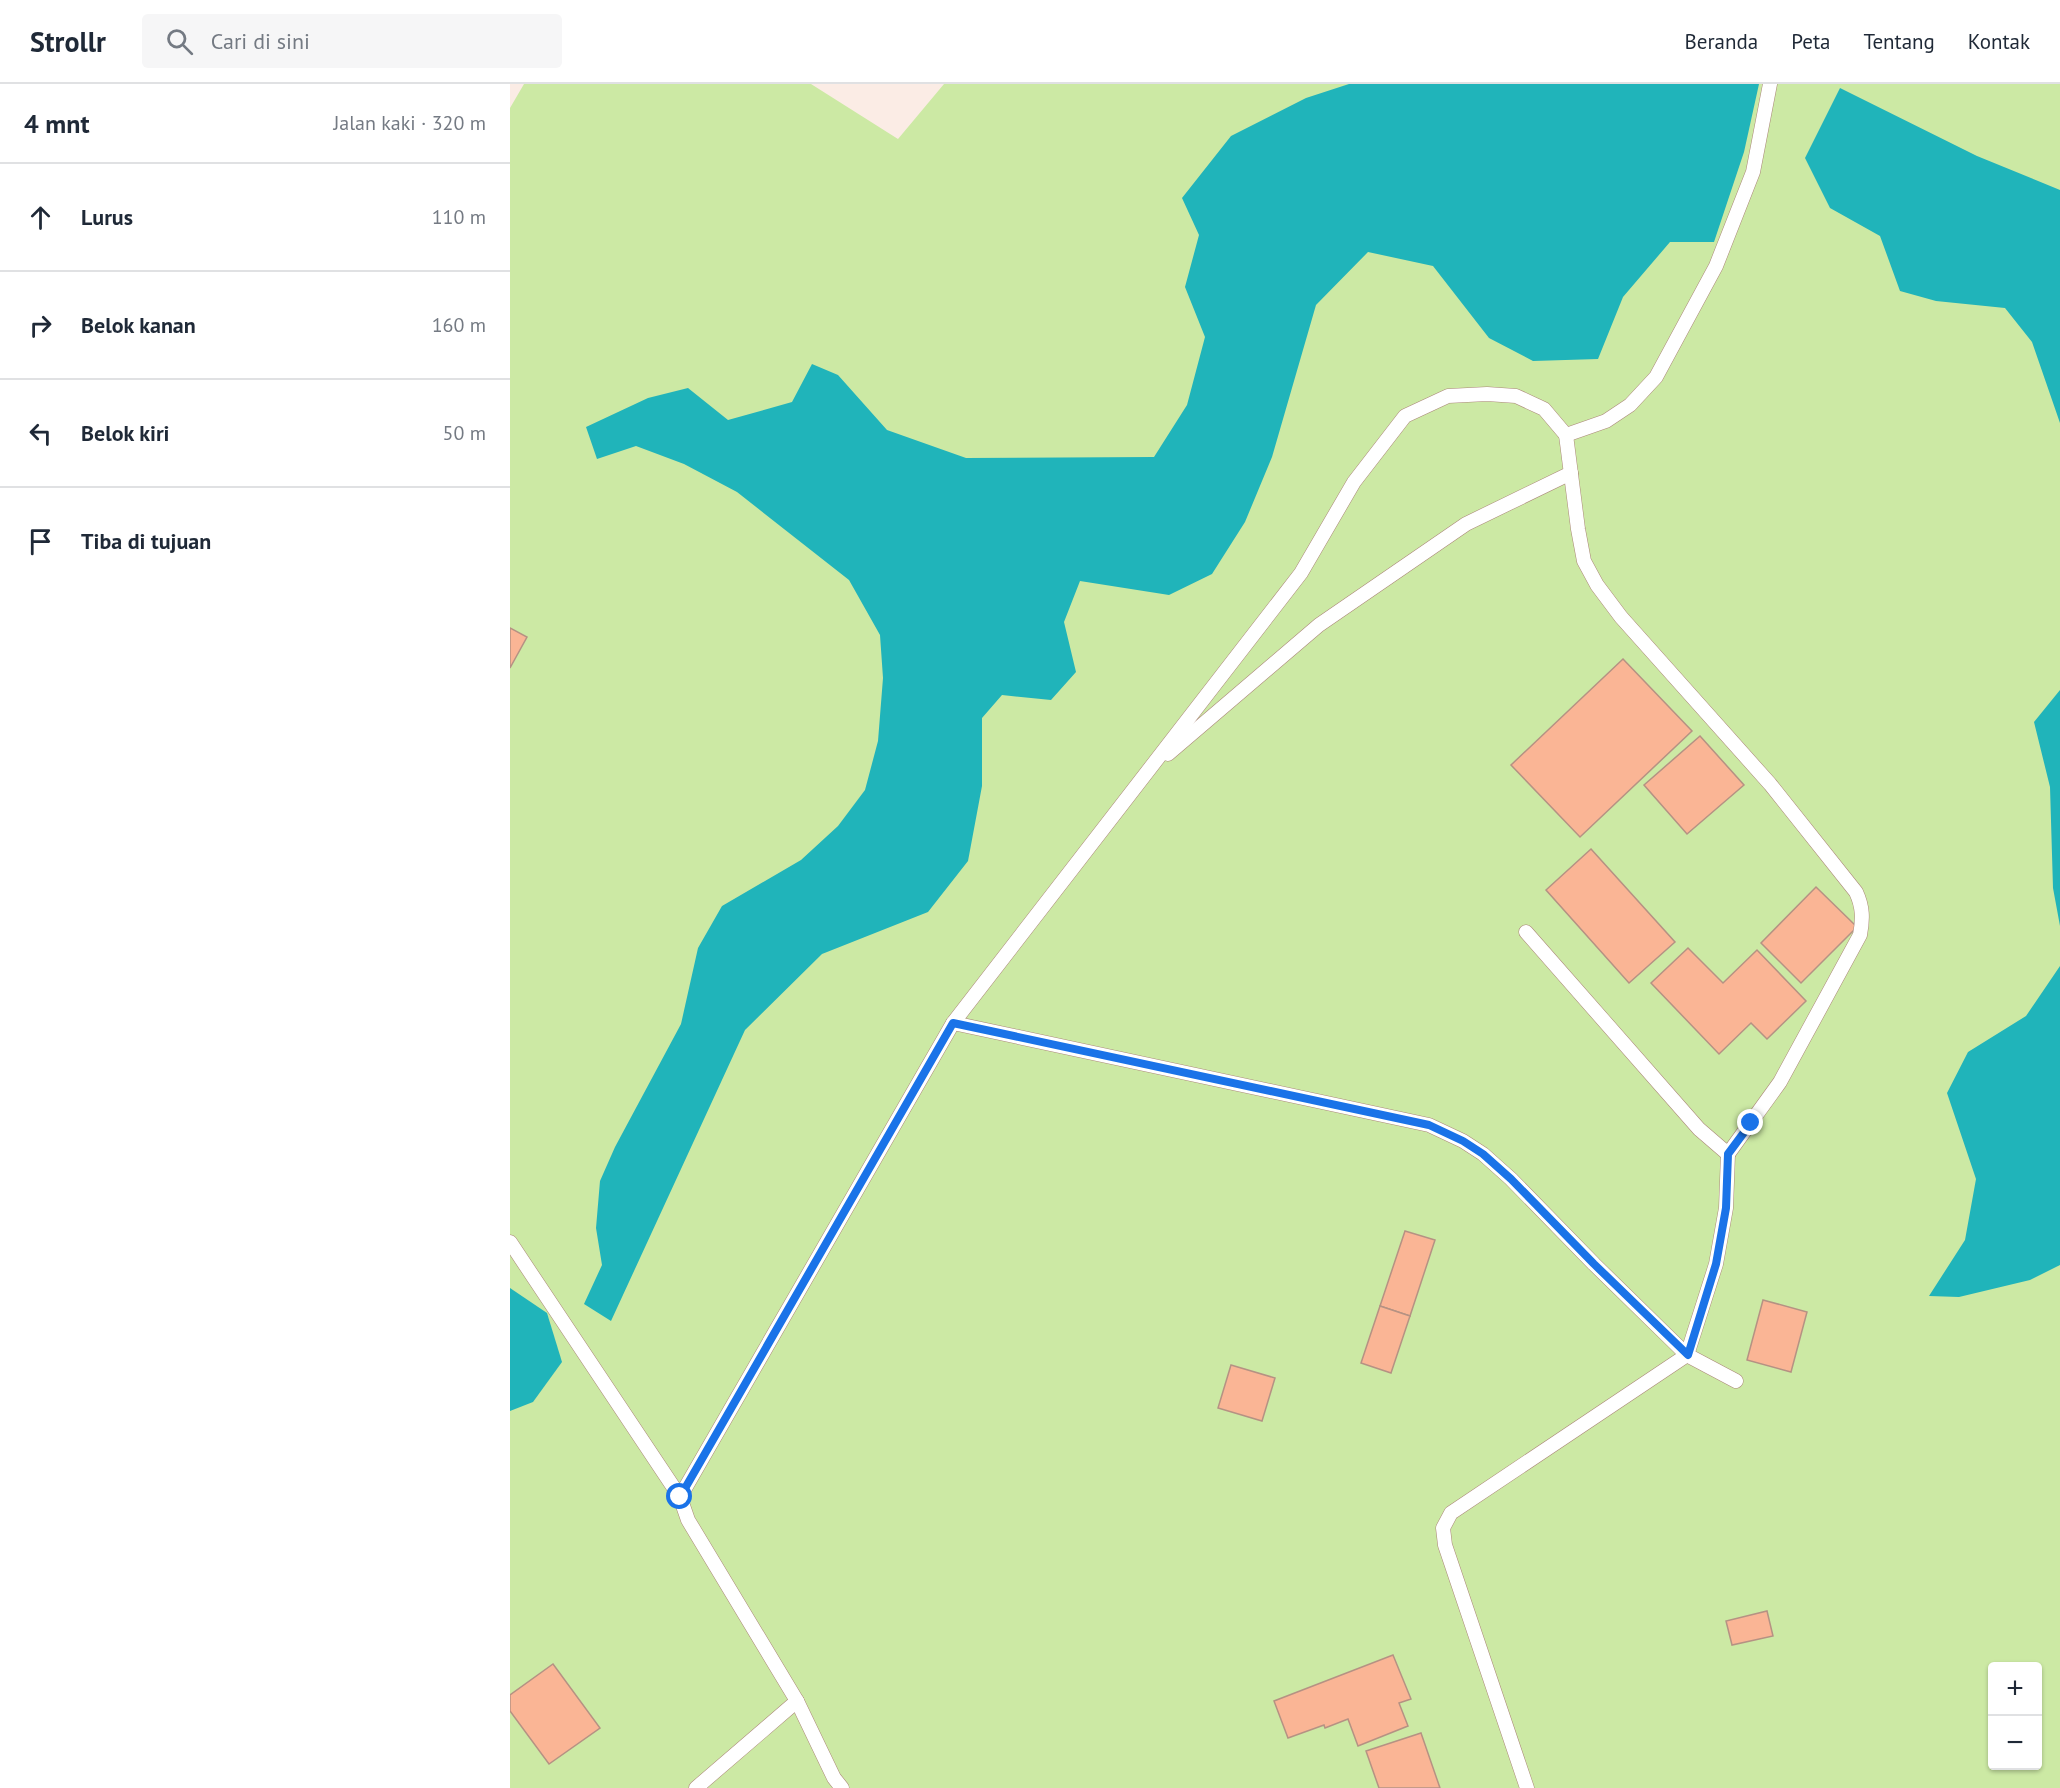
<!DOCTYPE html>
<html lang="id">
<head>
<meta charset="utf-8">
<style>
  body { margin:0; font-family:"PT Sans",sans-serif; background:#f6f6f7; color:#1f2937 }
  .controls { position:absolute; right:18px; bottom:18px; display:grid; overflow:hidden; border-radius:6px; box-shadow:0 2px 4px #0004 }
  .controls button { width:54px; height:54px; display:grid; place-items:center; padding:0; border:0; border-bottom:2px solid #e0e1e3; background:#fff; color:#1f2937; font:30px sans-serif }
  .stop { position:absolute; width:18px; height:18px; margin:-14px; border:4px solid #1a73e8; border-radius:50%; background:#fff }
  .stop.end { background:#1a73e8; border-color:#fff; box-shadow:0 2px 6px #0008 }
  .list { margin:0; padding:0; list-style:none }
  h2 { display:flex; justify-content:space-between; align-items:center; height:78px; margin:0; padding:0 24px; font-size:26px }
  h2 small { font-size:20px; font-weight:400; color:#747a83 }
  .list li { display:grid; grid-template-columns:39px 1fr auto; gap:18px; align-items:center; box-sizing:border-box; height:108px; padding:0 24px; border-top:2px solid #e0e1e3 }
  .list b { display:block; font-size:22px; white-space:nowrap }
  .list em { font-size:20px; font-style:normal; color:#747a83 }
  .icon { flex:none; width:33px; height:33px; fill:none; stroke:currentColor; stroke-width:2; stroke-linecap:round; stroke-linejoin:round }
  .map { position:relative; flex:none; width:1550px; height:1704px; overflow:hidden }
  header { display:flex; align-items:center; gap:36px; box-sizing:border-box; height:84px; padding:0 30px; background:#fff; border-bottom:2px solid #e0e1e3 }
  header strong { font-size:28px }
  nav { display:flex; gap:33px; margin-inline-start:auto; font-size:21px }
  .search { width:420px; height:54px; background:#f6f6f7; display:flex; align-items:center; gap:15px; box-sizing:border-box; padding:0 21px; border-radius:6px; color:#747a83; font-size:22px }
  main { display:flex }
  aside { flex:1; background:#fff }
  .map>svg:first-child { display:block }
</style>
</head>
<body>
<header>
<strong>Strollr</strong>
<div class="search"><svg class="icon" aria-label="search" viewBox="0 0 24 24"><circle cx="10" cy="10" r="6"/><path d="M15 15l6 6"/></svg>Cari di sini</div>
<nav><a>Beranda</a><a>Peta</a><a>Tentang</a><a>Kontak</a></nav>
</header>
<main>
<aside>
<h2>4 mnt<small>Jalan kaki · 320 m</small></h2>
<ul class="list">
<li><svg class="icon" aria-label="ahead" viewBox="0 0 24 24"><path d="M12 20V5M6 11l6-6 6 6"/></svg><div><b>Lurus</b></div><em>110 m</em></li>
<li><svg class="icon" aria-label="right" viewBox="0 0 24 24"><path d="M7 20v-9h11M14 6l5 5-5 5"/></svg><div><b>Belok kanan</b></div><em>160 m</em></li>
<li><svg class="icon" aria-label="left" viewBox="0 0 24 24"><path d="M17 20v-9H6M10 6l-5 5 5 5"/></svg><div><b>Belok kiri</b></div><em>50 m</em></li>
<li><svg class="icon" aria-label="arrive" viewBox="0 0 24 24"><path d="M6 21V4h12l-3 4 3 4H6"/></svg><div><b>Tiba di tujuan</b></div></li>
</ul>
</aside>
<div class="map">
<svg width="1550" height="1704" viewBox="0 0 1550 1704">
  <rect width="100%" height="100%" fill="#fbece5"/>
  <!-- green -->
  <path fill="#cce9a4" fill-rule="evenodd" d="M 14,0 L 301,0 L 388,55 L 434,0 L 1550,0 L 1550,1704 L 0,1704 L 0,24 ZM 1482,1582 L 1528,1582 L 1528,1682 L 1482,1682 Z"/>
  <!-- water -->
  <g fill="#20b4ba">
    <path d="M 839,0 L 1249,0 L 1234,68 L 1204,158 L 1160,158 L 1113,213 L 1088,275 L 1023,277 L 979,254 L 923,182 L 858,168 L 806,221 L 762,373 L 735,438 L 702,490 L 659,511 L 570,497 L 554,538 L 566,588 L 541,616 L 492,611 L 472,634 L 472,702 L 458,777 L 418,828 L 312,870 L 235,946 L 101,1237 L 74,1220 L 92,1181 L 86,1144 L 90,1097 L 105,1063 L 171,940 L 188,864 L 212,822 L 291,776 L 328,742 L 355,706 L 368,657 L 373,594 L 370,551 L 339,496 L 227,408 L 174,380 L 126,362 L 87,375 L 76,343 L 138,314 L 178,304 L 218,336 L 282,318 L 302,280 L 328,291 L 377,346 L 456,374 L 644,373 L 677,321 L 695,253 L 675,203 L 689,151 L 672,114 L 721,52 L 796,14 Z"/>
    <path d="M 1330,4 L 1467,72 L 1550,106 L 1550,339 L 1522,258 L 1495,224 L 1426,217 L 1390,207 L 1370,152 L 1320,124 L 1295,74 Z"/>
    <path d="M 1550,606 L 1550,842 L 1543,804 L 1540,703 L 1524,638 Z"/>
    <path d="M 1550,882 L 1550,1181 L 1520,1196 L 1449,1213 L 1419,1212 L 1455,1156 L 1466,1095 L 1437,1009 L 1458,968 L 1516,932 Z"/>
    <path d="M 0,1204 L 37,1229 L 52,1278 L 23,1318 L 0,1327 Z"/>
  </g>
  <!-- building -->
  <g fill="#fab595" stroke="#b59283" stroke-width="1.5">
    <path d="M 0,544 L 17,553 L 0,584 Z"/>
    <path d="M 1113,575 L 1182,647 L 1070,753 L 1001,681 Z"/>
    <path d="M 1190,652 L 1234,701 L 1177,750 L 1134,701 Z"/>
    <path d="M 1081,765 L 1165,858 L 1119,899 L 1036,806 Z"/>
    <path d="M 1306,803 L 1347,843 L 1291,899 L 1251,859 Z"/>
    <path d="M 1178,864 L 1213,899 L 1247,866 L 1296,917 L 1257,955 L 1241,939 L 1209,970 L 1141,899 Z"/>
    <path d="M 895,1147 L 925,1156 L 900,1232 L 870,1222 Z"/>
    <path d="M 1253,1216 L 1297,1228 L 1281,1288 L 1237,1276 Z"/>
    <path d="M 870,1222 L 900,1232 L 881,1289 L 851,1279 Z"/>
    <path d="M 721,1281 L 765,1294 L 752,1337 L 708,1324 Z"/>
    <path d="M 1257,1527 L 1263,1552 L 1222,1561 L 1216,1537 Z"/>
    <path d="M 883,1571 L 901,1615 L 889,1619 L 898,1642 L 848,1662 L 838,1635 L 815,1644 L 814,1641 L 778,1654 L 764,1617 Z"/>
    <path d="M 43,1580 L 90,1644 L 39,1680 L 0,1627 L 0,1611 Z"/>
    <path d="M 911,1649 L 930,1704 L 869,1704 L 856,1667 Z"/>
  </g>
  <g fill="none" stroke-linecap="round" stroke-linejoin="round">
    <!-- lane casing -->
    <g stroke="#ab8879" stroke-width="15">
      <g id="lane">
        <path d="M 658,670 L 809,541 L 956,440 L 1061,389"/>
        <path d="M 1016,848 L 1189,1045 L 1218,1070 L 1270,998 L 1350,851 C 1353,835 1353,823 1346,808 L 1260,700 L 1111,533 L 1087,501 L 1074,477 L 1068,445 L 1056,351"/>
        <path d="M 443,939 L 919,1041 L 953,1057 L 973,1070 L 1001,1095 L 1084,1180 L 1177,1271 L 1226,1297"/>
        <path d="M 0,1158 L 170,1413 L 178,1436 L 287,1617 L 324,1694 L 332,1704"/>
        <path d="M 170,1413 L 443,939 L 791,489 L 844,398 L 895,332 L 938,312 L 977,310 L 1006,312 L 1034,325 L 1056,351 L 1096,337 L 1120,321 L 1146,293 L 1206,182 L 1243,88 L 1260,0"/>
        <path d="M 186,1704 L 287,1617"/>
        <path d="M 1017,1704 L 935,1461 L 933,1444 L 941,1429 L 1177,1271 L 1206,1180 L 1216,1124 L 1218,1070"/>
      </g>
    </g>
    <!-- lane -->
    <use href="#lane" stroke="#fff" stroke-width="14"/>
  </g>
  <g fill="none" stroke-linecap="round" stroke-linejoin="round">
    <!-- route -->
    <path stroke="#1a73e8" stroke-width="8" d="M 170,1413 L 443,939 L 919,1041 L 953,1057 L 973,1070 L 1001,1095 L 1084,1180 L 1178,1271 L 1206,1180 L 1216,1124 L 1218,1070 L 1241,1039"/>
  </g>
</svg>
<div class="controls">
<button>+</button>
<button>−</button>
</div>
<div class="stop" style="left:170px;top:1413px"></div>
<div class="stop end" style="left:1241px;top:1039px"></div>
</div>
</main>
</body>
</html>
